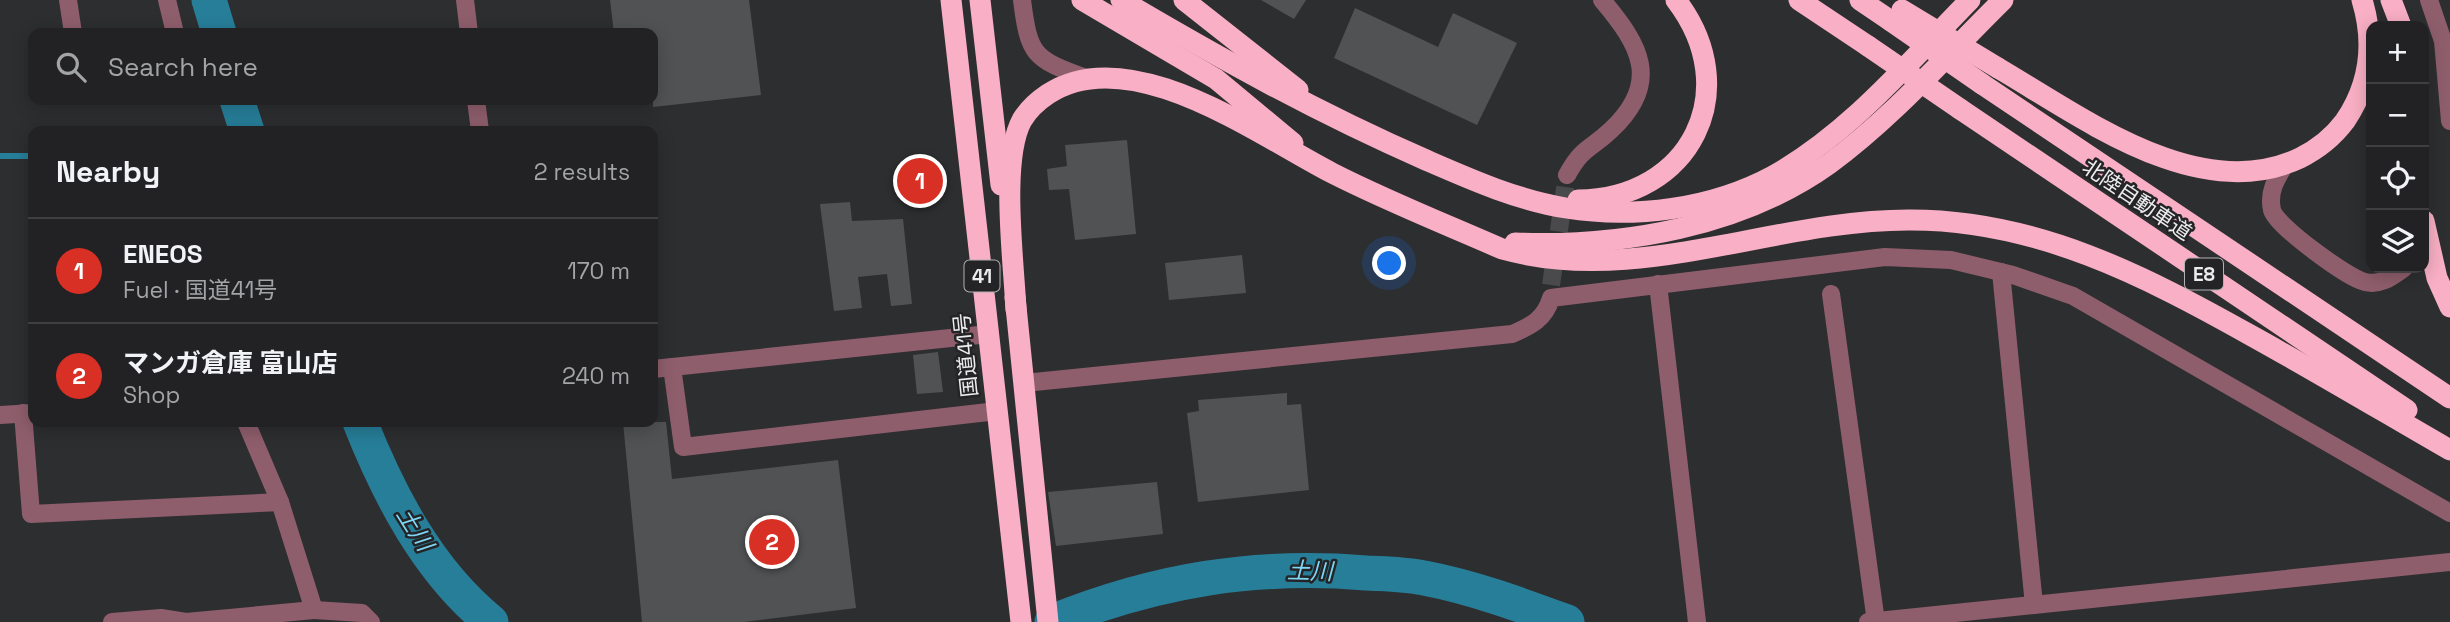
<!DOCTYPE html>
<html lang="en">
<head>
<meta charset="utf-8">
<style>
  body { margin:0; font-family:"Space Grotesk","Noto Sans JP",sans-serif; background:#2a2a2c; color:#f1f3f6 }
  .controls { position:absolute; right:21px; top:21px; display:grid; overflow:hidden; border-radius:14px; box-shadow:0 4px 18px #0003 }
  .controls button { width:63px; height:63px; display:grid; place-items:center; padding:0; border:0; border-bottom:2px solid #3f3f41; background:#222224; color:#f1f3f6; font:35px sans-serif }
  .you { position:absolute; left:1390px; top:264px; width:24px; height:24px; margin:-18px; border:5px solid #fff; border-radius:50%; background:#1a73e8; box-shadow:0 0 0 10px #1a73e833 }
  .badge { display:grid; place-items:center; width:46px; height:46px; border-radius:50%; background:#d93025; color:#fff; font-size:23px; font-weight:700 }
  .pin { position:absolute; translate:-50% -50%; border:4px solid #fff; box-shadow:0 2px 7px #0006 }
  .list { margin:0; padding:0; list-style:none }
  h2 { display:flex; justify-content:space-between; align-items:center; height:91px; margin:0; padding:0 28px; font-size:30px }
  h2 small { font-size:23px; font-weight:400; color:#a2a4a6 }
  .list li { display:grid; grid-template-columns:46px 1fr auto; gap:21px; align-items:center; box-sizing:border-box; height:105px; padding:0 28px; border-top:2px solid #3f3f41 }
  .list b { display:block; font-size:26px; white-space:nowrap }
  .list p { margin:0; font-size:23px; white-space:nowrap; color:#a2a4a6 }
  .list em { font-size:23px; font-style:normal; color:#a2a4a6 }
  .icon { flex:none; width:38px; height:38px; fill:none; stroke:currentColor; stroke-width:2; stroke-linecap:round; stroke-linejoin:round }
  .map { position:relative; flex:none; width:2450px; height:622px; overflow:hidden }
  .search { position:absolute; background:#222224; box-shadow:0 4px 18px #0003; left:28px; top:28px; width:630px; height:77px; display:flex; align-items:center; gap:18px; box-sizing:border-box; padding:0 24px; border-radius:14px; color:#a2a4a6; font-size:26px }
  .panel { position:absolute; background:#222224; box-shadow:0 4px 18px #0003; left:28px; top:126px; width:630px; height:301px; border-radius:14px }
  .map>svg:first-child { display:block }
</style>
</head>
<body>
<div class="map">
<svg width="2450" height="622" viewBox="0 0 2450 622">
  <rect width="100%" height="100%" fill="#2d2e30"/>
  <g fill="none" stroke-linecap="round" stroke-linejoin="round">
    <!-- stream -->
    <g stroke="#277e99" stroke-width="6">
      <path d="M 241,131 L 246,129"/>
      <path d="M 0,156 L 33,156"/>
    </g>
    <!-- river -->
    <g stroke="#277e99" stroke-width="35">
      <path d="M 209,0 L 219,33"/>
      <path d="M 237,100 L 247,131"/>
      <path d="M 360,422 C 389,495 428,571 491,622"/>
      <path d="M 1052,622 C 1156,580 1254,564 1366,573 C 1385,574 1405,574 1424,578 C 1472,587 1521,605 1567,622"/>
    </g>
  </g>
  <!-- building -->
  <g fill="#515254">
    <path d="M 610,0 L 749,0 L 761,95 L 653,107 L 653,33 L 614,33 Z"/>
    <path d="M 1261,0 L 1306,0 L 1294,19 Z"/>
    <path d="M 1355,8 L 1438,47 L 1453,13 L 1517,43 L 1477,125 L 1334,58 Z"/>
    <path d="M 1127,140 L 1136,234 L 1075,240 L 1069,189 L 1049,190 L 1047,169 L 1067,166 L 1065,145 Z"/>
    <path d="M 850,202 L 852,221 L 903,219 L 912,304 L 891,306 L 887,274 L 858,277 L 862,308 L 834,311 L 820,204 Z"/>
    <path d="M 1242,255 L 1246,293 L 1169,300 L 1165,263 Z"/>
    <path d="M 938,352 L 943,392 L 917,394 L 913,355 Z"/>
    <path d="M 1287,393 L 1287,405 L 1301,404 L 1309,490 L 1198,502 L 1187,413 L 1199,411 L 1198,400 Z"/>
    <path d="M 623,422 L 666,422 L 672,479 L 838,460 L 856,608 L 744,622 L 642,622 Z"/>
    <path d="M 1157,482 L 1163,534 L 1056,546 L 1048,492 Z"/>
  </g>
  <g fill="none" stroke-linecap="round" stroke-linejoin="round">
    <!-- minor-tunnel -->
    <path stroke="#4a4a4c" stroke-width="18" stroke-dasharray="18 9" stroke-linecap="butt" d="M 1551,285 L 1567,175"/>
    <!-- minor -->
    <g stroke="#8f5e6d" stroke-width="18">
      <path d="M 68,0 L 73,33"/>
      <path d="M 167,0 L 175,33"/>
      <path d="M 465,0 L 469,33"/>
      <path d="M 1022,0 C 1029,55 1033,59 1086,78"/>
      <path d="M 2429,0 L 2443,41 L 2450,121"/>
      <path d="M 476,100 L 480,131"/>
      <path d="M 2285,165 C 2276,179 2268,192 2272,210 C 2276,226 2348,278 2365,282 C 2381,286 2393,276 2404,268"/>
      <path d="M 1567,175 C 1583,146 1590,150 1611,130 C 1662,82 1640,45 1602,0"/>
      <path d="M 2001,272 L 2034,605"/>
      <path d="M 1658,284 L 1697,622"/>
      <path d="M 1831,294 L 1876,622"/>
      <path d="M 672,367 L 683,447 L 997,411"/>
      <path d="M 653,369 L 989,334"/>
      <path d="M 1024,383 L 1512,334 C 1531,326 1545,319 1551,298 L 1885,257 L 1951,260 L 2013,275 L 2073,296 L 2450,513"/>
      <path d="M 23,413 L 31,514 L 280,502"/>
      <path d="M 0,415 L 33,413"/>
      <path d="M 246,422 L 280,502 L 314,610 L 362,613 L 371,622"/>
      <path d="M 112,622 L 161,618 L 186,622"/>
      <path d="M 186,622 L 314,610"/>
      <path d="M 1868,622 L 2450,562"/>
    </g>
    <!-- highway -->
    <g stroke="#f9afc5" stroke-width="21">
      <path d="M 951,0 L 1021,622"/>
      <path d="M 980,0 L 1001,185"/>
      <path d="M 1082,0 L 1216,79 L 1293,143"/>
      <path d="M 1121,0 C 1221,59 1320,114 1426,160 C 1472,180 1517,200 1566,208 C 1634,219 1712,209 1773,176 C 1850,133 1909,62 1970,0"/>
      <path d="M 1184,0 L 1298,90"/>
      <path d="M 1799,0 L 1868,46"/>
      <path d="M 1860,0 L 1891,21"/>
      <path d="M 2391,0 L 2401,26"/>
      <path d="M 1998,68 C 2082,117 2199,206 2300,158 C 2318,149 2333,137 2345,121 C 2370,84 2375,43 2362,0"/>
      <path d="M 1982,84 L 2450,398"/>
      <path d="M 1960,109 L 2407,410"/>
      <path d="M 1578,200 C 1691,199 1745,90 1676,0"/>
      <path d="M 2424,221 L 2437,278 L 2450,307"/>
      <path d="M 1515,243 C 1622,247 1741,227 1829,164 C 1893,117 1947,55 2003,0"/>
      <path d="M 1015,297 L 1048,622"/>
      <path d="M 1016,310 C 1014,263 1000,160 1022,120 C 1028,110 1039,100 1048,94 C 1130,40 1258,135 1332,173 C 1387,201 1445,224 1502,249 C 1638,287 1774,219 1911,220 C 2037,220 2145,276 2252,336 C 2319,373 2384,412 2450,450"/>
    </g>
    <!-- highway-bridge -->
    <g stroke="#f9afc5" stroke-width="21">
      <path d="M 1902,10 L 1998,68"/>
      <path d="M 1891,21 L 1982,84"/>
      <path d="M 1868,46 L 1960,109"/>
    </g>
  </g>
  <g text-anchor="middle" stroke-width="5" stroke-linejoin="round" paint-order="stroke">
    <!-- shield labels -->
    <g fill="#242426" stroke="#b0b0b2" stroke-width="2">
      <rect x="2185" y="258.5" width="38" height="31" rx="5"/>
      <rect x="964.5" y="260.5" width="35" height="31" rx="5"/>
    </g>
    <g font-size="19" font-weight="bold" fill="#ececee">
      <text x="2204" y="281">E8</text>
      <text x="982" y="283">41</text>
    </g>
    <!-- street labels -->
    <g font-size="21" fill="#ececee" stroke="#242426">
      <text transform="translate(2137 200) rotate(34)" y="7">北陸自動車道</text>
      <text transform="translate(966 355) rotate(-96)" y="7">国道41号</text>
    </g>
    <!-- water labels -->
    <g font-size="23" font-style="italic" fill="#7ed7f6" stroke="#242426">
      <text transform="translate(415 529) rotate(58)" y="8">土川</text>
      <text transform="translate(1310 571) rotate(1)" y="8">土川</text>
    </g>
  </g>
</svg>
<div class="controls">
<button>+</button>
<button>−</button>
<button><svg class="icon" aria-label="locate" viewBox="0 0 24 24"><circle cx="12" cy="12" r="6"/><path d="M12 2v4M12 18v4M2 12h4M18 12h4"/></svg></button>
<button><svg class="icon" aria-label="layers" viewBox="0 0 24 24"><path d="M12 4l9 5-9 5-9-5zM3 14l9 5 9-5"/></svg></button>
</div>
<div class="you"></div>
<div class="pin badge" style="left:920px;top:181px">1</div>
<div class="pin badge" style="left:772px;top:542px">2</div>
<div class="search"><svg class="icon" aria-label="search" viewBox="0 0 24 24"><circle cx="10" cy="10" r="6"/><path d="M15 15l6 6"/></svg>Search here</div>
<section class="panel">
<h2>Nearby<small>2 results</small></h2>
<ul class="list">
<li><span class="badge">1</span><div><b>ENEOS</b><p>Fuel · 国道41号</p></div><em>170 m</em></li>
<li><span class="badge">2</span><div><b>マンガ倉庫 富山店</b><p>Shop</p></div><em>240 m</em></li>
</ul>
</section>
</div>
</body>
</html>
